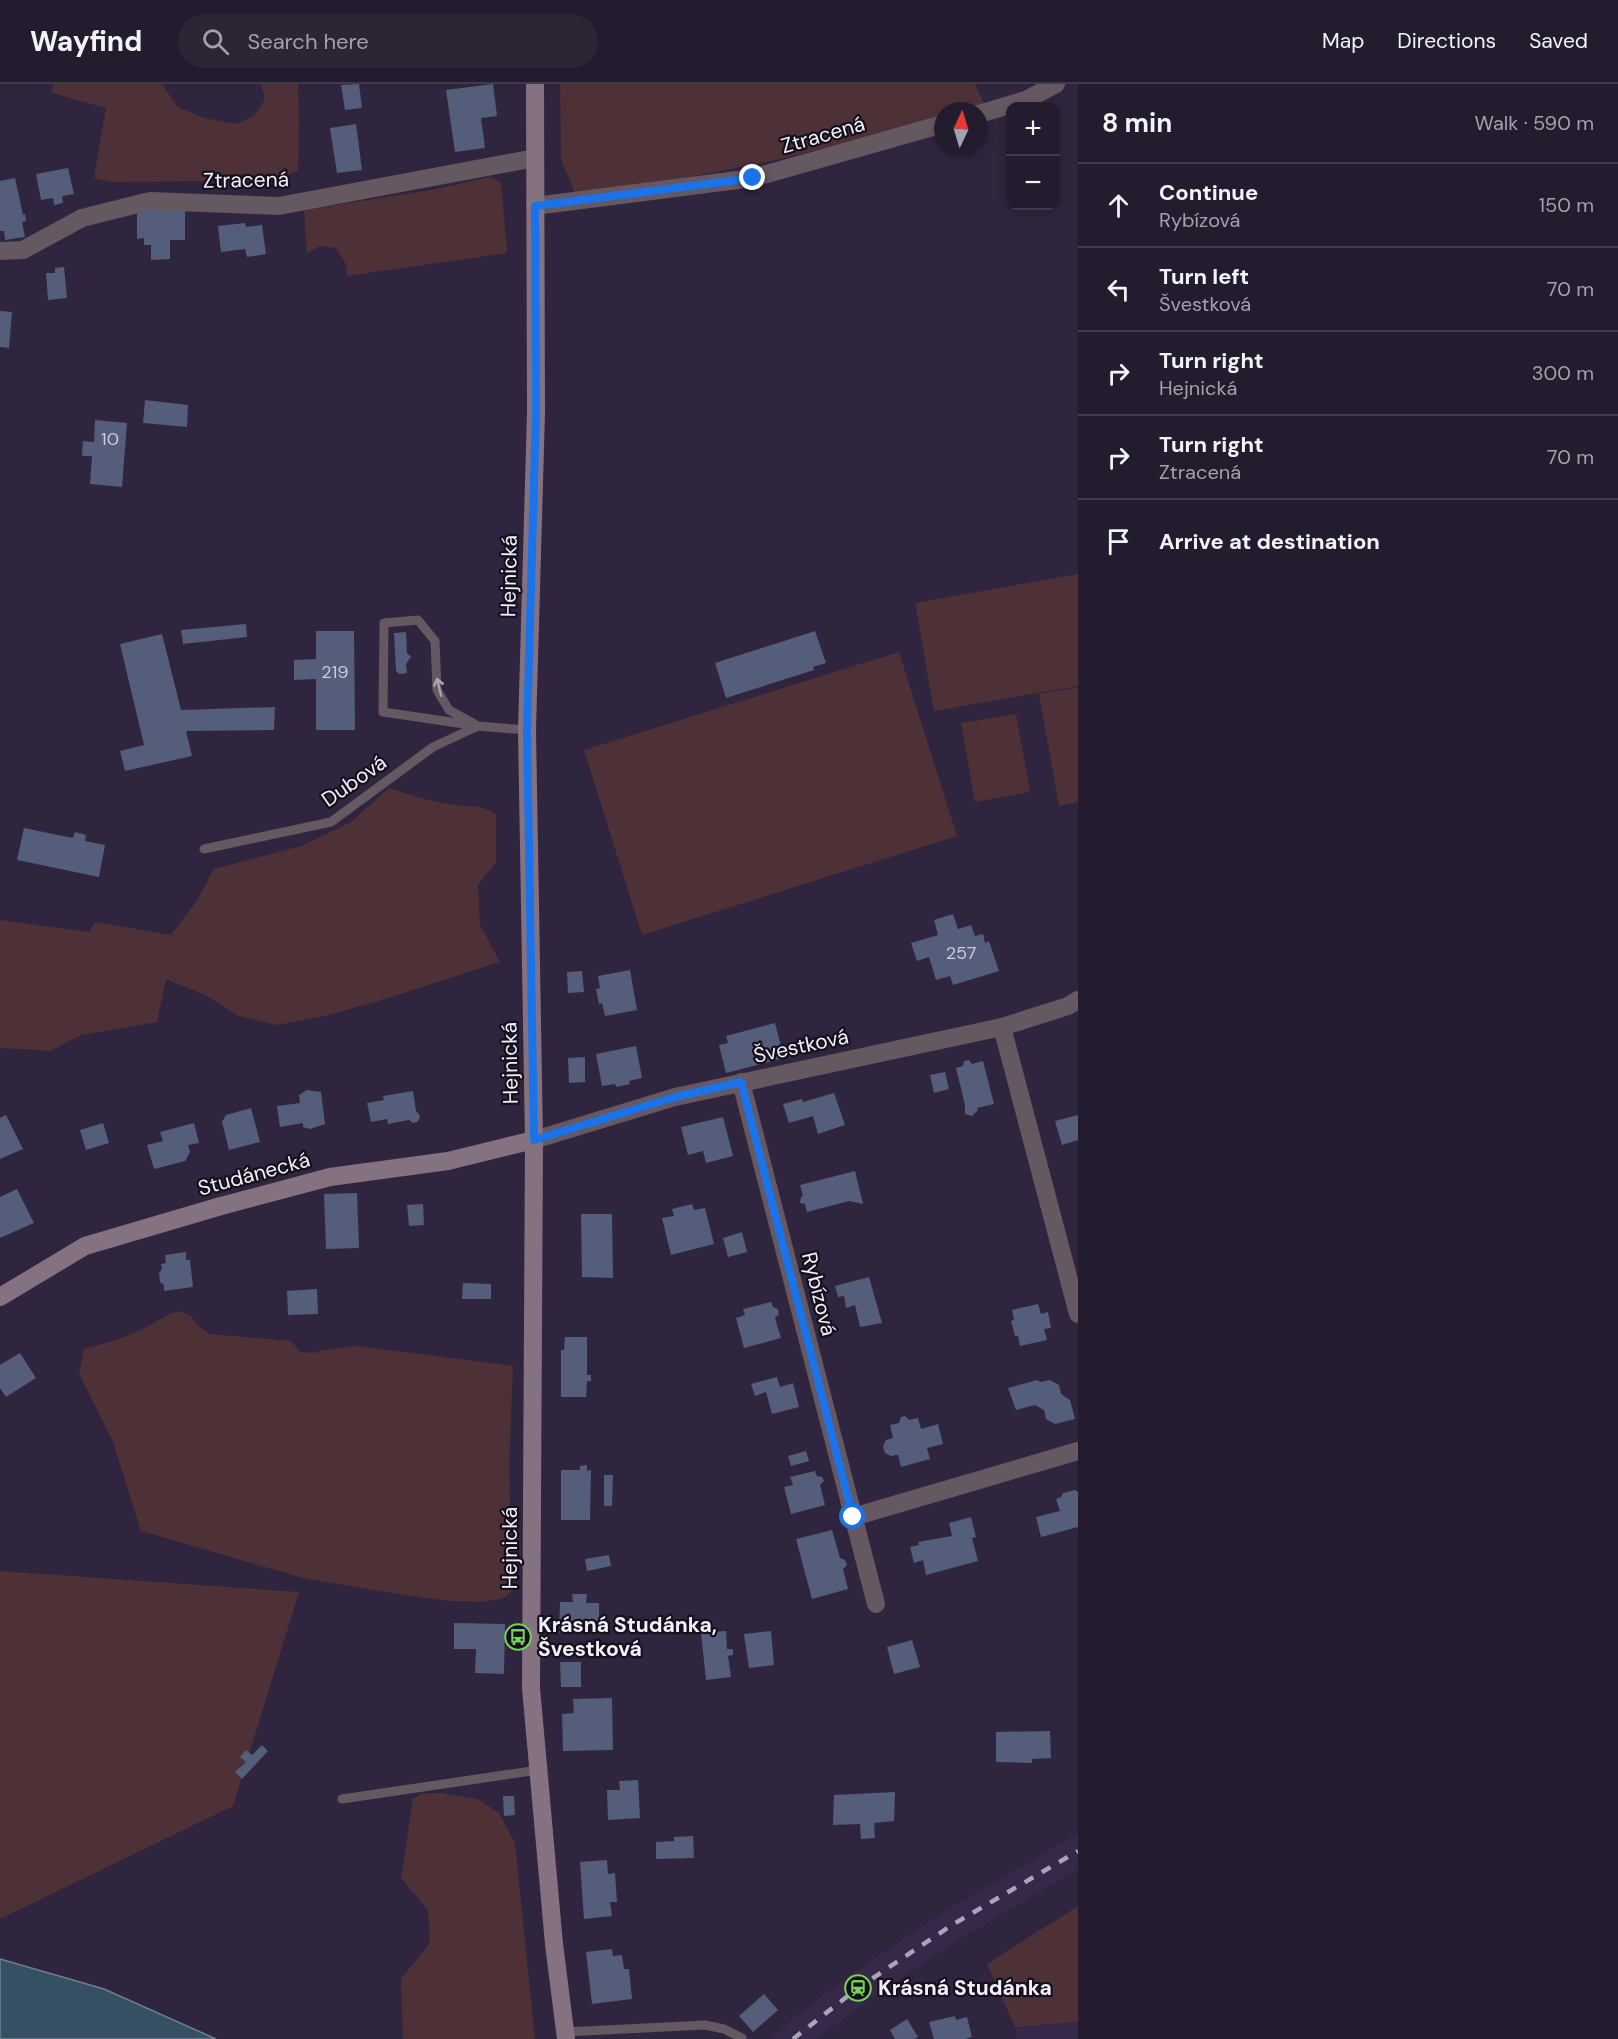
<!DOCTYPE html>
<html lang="en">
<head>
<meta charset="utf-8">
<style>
  body { margin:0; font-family:"DM Sans",sans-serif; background:#2b2536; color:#f1f3f6 }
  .controls { position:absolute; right:18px; top:18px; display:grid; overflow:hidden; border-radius:12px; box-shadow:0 3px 9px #0003 }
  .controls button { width:54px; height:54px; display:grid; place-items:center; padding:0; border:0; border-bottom:2px solid #403a4a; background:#231c2e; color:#f1f3f6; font:30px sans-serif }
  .compass { position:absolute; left:934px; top:18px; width:54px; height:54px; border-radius:50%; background:#231c2e; box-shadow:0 3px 9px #0003; rotate:4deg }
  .stop { position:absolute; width:18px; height:18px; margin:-14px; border:4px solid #1a73e8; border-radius:50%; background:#fff }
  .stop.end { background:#1a73e8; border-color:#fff; box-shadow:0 2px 6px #0008 }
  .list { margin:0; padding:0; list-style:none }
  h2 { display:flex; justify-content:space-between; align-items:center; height:78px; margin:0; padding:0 24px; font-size:26px }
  h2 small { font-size:20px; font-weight:400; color:#a3a1aa }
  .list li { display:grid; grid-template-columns:39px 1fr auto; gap:18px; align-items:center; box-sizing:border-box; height:84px; padding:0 24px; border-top:2px solid #403a4a }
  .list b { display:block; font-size:22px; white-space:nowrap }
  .list p { margin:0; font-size:20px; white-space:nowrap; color:#a3a1aa }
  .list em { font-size:20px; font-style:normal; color:#a3a1aa }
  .icon { flex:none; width:33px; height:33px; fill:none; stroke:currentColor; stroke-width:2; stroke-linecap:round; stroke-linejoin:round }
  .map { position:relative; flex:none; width:1078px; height:1955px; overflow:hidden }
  header { display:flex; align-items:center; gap:36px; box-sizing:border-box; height:84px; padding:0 30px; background:#231c2e; border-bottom:2px solid #403a4a }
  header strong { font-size:28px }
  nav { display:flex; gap:33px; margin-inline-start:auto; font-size:21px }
  .search { width:420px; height:54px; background:#2b2536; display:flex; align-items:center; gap:15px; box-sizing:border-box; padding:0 21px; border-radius:33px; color:#a3a1aa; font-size:22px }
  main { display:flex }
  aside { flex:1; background:#231c2e }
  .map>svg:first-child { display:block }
</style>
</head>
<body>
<header>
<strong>Wayfind</strong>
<div class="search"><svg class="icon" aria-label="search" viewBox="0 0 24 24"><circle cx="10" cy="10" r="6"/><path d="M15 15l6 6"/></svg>Search here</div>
<nav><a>Map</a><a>Directions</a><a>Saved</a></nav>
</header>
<main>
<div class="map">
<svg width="1078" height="1955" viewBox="0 0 1078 1955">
  <rect width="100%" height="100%" fill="#2f253e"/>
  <!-- built -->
  <g fill="#352848">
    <path d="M 1078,1749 L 1078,1785 L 960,1855 L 867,1917 L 817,1955 L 771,1955 L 791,1936 L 849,1892 L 944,1828 Z"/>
    <path d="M 1078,1938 L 1078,1955 L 1016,1955 L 1015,1943 Z"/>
  </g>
  <!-- green -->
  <g fill="#4d3136">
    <path d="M 53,0 L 162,0 L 178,23 L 204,34 L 236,40 L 254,32 L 265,15 L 261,0 L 298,0 L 299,40 L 298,87 L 282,93 L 240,90 L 203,97 L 111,98 L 94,94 L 106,24 L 52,9 Z"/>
    <path d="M 560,0 L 975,0 L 984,20 L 961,27 L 943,27 L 943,33 L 912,43 L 776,76 L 664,98 L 575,109 L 561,75 Z"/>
    <path d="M 491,93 L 501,99 L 507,169 L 347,192 L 346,180 L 336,164 L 320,162 L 307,169 L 304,126 L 431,106 Z"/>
    <path d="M 1078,490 L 1078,602 L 934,627 L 915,519 Z"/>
    <path d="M 899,568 L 957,752 L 642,851 L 584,666 Z"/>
    <path d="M 1078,603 L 1078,718 L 1059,722 L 1039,610 Z"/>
    <path d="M 1016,630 L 1030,708 L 975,718 L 961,639 Z"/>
    <path d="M 389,704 C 411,711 432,718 454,721 C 472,723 479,720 496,730 L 496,778 L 478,801 L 480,841 L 500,878 L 372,919 L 324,932 L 277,941 L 239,932 L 205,911 L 166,895 L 157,938 L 81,951 L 50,967 L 0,964 L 0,836 L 89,848 L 95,838 L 171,851 L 196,818 L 214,785 L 301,762 L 351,738 Z"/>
    <path d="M 180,1227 L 191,1232 L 196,1240 L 210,1250 L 291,1257 L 300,1268 L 314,1269 L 324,1266 L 356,1262 L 513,1282 L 509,1384 L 513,1507 L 502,1515 L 479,1518 L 449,1517 L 404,1511 L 303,1494 L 141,1447 L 113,1358 L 79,1289 L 84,1265 C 106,1259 127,1253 147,1243 C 159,1237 167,1229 180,1227 Z"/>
    <path d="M 0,1487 L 299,1508 L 233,1722 L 0,1835 Z"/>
    <path d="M 441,1709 L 478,1715 L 499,1729 L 515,1759 L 535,1955 L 403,1955 L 401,1895 L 430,1859 L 428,1826 L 401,1794 L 413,1715 L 421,1710 Z"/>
    <path d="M 1078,1822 L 1078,1938 L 1015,1943 L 987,1880 Z"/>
  </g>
  <!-- water -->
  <path fill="#345062" stroke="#6e8090" stroke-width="1.5" d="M 0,1875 L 104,1905 L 216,1955 L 0,1955 Z"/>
  <!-- building -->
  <g fill="#545d7a">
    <path d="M 359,0 L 362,24 L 345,26 L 341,1 Z"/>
    <path d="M 493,0 L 497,32 L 481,34 L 485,64 L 455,68 L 446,6 Z"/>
    <path d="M 356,40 L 362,86 L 337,89 L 330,44 Z"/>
    <path d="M 68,84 L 74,110 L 62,112 L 63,119 L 54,121 L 53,114 L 41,116 L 36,90 Z"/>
    <path d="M 15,94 L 23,131 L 25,130 L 26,137 L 22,138 L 25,153 L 5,156 L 4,147 L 0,147 L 0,97 Z"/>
    <path d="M 137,126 L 185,126 L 185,156 L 170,156 L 170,175 L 151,176 L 151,161 L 144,161 L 144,154 L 137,155 Z"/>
    <path d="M 245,139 L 246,143 L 262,141 L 266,170 L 247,173 L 245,165 L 221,168 L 218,142 Z"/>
    <path d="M 64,183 L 67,214 L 48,216 L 46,189 L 55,189 L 55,184 Z"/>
    <path d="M 0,227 L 12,228 L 9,264 L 0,263 Z"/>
    <path d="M 145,316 L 188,321 L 187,343 L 143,339 Z"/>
    <path d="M 95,336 L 127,339 L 122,403 L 90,400 L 92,372 L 82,372 L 83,357 L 94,358 Z"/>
    <path d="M 246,540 L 247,553 L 183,560 L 181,546 Z"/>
    <path d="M 316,547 L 354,547 L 355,646 L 316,646 L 316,595 L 294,596 L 294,576 L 316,575 Z"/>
    <path d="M 815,547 L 826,579 L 813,583 L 814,586 L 726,614 L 715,579 Z"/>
    <path d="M 406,548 L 407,569 L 412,574 L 410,574 L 406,580 L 407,589 L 399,590 L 396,587 L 394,549 Z"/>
    <path d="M 162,550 L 181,626 L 275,623 L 274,646 L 186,647 L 192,672 L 125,687 L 120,667 L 144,661 L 120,560 Z"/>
    <path d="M 24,744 L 73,754 L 75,748 L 86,751 L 85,757 L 105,761 L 99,793 L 17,776 Z"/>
    <path d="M 953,830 L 958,845 L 971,841 L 975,852 L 983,850 L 985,859 L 989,857 L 999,887 L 953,901 L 950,892 L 936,896 L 929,873 L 917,877 L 911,859 L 938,851 L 934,836 Z"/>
    <path d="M 630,886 L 637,926 L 605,932 L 602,919 L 599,920 L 596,905 L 600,904 L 598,892 Z"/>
    <path d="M 582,887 L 584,908 L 568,909 L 567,888 Z"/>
    <path d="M 775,939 L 784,974 L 726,989 L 719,961 L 728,959 L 726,952 Z"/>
    <path d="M 636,962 L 642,994 L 629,997 L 630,1000 L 616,1003 L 615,1000 L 602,1002 L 596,970 Z"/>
    <path d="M 585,973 L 585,998 L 569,999 L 568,974 Z"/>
    <path d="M 969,976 L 972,980 L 983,977 L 994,1020 L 977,1024 L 978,1026 L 972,1032 L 965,1030 L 965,1021 L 956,984 L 963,982 L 964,977 Z"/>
    <path d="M 945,988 L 949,1005 L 934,1009 L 930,991 Z"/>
    <path d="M 307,1006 L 321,1008 L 325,1040 L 310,1045 L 303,1043 L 303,1039 L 280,1043 L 277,1022 L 300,1019 L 299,1011 Z"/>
    <path d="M 413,1007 L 416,1027 L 419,1030 L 420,1034 L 417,1038 L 413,1039 L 409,1036 L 388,1040 L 387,1035 L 371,1038 L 367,1019 L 384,1016 L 383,1012 Z"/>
    <path d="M 834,1009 L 845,1041 L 818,1050 L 813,1032 L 789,1039 L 783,1020 L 802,1015 L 803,1018 Z"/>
    <path d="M 251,1024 L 260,1058 L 229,1066 L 222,1038 L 226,1031 Z"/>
    <path d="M 6,1031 L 23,1065 L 0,1075 L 0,1034 Z"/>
    <path d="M 1078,1031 L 1078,1056 L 1062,1061 L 1055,1037 Z"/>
    <path d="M 723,1033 L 733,1072 L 706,1079 L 703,1067 L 688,1071 L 681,1043 Z"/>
    <path d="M 103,1039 L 109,1059 L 86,1066 L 80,1046 Z"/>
    <path d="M 194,1039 L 199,1059 L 188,1061 L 190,1068 L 185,1077 L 154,1085 L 147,1061 L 163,1057 L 160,1048 Z"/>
    <path d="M 855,1087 L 863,1120 L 849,1117 L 807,1128 L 805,1120 L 800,1119 L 801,1113 L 803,1112 L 800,1101 Z"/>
    <path d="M 17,1105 L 34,1139 L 0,1154 L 0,1113 Z"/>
    <path d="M 357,1109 L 359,1164 L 326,1165 L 324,1110 Z"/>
    <path d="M 423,1120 L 424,1141 L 409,1142 L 407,1121 Z"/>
    <path d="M 692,1120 L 694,1126 L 705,1124 L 714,1160 L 671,1171 L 662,1134 L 674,1132 L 672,1125 Z"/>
    <path d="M 581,1130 L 612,1130 L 613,1194 L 582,1193 Z"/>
    <path d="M 742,1148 L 747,1168 L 728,1173 L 723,1154 Z"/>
    <path d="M 186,1168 L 186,1176 L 190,1176 L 193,1203 L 164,1207 L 164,1201 L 160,1198 L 159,1189 L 162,1185 L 161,1180 L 166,1179 L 165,1171 Z"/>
    <path d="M 869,1193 L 882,1239 L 860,1243 L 855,1221 L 846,1224 L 844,1212 L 838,1213 L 835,1202 Z"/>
    <path d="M 463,1199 L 491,1200 L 491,1215 L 462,1215 Z"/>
    <path d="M 317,1205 L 318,1230 L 288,1231 L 287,1207 Z"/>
    <path d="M 771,1218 L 773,1223 L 778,1225 L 779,1230 L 775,1234 L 781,1254 L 744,1264 L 736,1234 L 745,1231 L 743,1225 Z"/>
    <path d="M 1038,1220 L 1041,1230 L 1048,1228 L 1051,1244 L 1044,1245 L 1047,1256 L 1020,1262 L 1018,1252 L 1015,1252 L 1011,1237 L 1014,1236 L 1012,1226 Z"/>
    <path d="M 565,1253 L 587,1253 L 587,1291 L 591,1291 L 591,1297 L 587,1297 L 586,1313 L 561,1313 L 561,1266 L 564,1266 Z"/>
    <path d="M 20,1269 L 36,1294 L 6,1313 L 0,1304 L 0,1281 Z"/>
    <path d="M 777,1293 L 780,1303 L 793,1299 L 799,1323 L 772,1330 L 766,1308 L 755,1312 L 751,1300 Z"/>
    <path d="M 1037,1296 L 1040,1298 L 1050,1296 L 1059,1301 L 1061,1310 L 1070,1316 L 1075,1335 L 1055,1340 L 1046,1335 L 1044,1326 L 1035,1321 L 1016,1326 L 1008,1304 Z"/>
    <path d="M 905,1332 L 909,1336 L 918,1334 L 921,1345 L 938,1340 L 943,1360 L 927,1364 L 930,1375 L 901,1383 L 898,1371 L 891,1372 L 885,1369 L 883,1362 L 886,1356 L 893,1354 L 890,1341 L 899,1339 L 901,1333 Z"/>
    <path d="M 806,1367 L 809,1377 L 791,1382 L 788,1372 Z"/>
    <path d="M 587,1381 L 587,1387 L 591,1386 L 590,1436 L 561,1436 L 561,1386 L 580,1386 L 580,1382 Z"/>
    <path d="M 815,1387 L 817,1392 L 822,1393 L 824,1397 L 820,1401 L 825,1421 L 791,1430 L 784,1403 L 793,1401 L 790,1393 Z"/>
    <path d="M 604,1391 L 613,1391 L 612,1422 L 604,1422 Z"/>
    <path d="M 1075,1406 L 1078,1408 L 1078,1443 L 1041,1453 L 1036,1433 L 1060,1427 L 1056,1415 L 1061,1413 L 1063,1409 Z"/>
    <path d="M 971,1433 L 976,1453 L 972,1454 L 978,1477 L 926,1491 L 923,1476 L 914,1479 L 910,1463 L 919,1461 L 918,1458 L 952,1452 L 949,1439 Z"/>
    <path d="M 832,1446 L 840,1474 L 845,1476 L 847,1481 L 843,1485 L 848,1505 L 812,1515 L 796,1455 Z"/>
    <path d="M 609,1471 L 611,1482 L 587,1487 L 585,1475 Z"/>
    <path d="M 572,1510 L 587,1510 L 586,1519 L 599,1519 L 599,1537 L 586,1537 L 586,1549 L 559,1549 L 560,1518 L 573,1518 Z"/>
    <path d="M 454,1539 L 505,1540 L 504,1590 L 475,1589 L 476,1565 L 454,1565 Z"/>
    <path d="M 726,1547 L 727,1565 L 733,1565 L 733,1571 L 728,1572 L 731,1593 L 706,1596 L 701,1549 Z"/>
    <path d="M 771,1547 L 774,1581 L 749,1584 L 744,1550 Z"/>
    <path d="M 912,1556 L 920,1583 L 894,1590 L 887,1563 Z"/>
    <path d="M 560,1578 L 581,1578 L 581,1603 L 561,1603 Z"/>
    <path d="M 612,1614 L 613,1666 L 563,1667 L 562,1630 L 574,1629 L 573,1615 Z"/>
    <path d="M 1050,1647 L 1051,1674 L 1032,1675 L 1032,1679 L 996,1678 L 996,1648 Z"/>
    <path d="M 262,1661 L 268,1667 L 242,1695 L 235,1688 L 246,1678 L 240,1673 L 246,1666 L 252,1671 Z"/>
    <path d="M 638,1696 L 640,1734 L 608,1736 L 607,1706 L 620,1706 L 619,1697 Z"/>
    <path d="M 895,1708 L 894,1737 L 874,1739 L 875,1754 L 861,1755 L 860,1740 L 833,1741 L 834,1711 Z"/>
    <path d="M 503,1712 L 514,1712 L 515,1731 L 504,1732 Z"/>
    <path d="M 693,1752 L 694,1774 L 656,1775 L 656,1758 L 674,1757 L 674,1753 Z"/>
    <path d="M 607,1776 L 608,1790 L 615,1789 L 617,1818 L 610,1818 L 612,1832 L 584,1835 L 580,1778 Z"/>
    <path d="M 612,1865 L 613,1872 L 622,1871 L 624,1885 L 629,1885 L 632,1915 L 592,1920 L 586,1868 Z"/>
    <path d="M 764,1910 L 778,1926 L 753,1948 L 739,1932 Z"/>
    <path d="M 955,1932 L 956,1936 L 967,1933 L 972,1953 L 965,1955 L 934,1955 L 929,1938 Z"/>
    <path d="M 907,1935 L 918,1953 L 914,1955 L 895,1955 L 890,1946 Z"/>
  </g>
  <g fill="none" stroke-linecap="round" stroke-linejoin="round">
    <!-- lane -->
    <g stroke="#655861" stroke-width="9">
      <path d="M 478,642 L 449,626 L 437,606 L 435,557 L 418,536 L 384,539 L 383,628 L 478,642 L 527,646"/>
      <path d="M 204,765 L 331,738 L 433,663 L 478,642"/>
      <path d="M 342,1715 L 538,1686"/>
      <path d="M 565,1948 L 705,1941 L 724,1945 L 742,1954"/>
    </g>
    <!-- street -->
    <g stroke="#655861" stroke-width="18">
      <path d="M 979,30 L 1026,16 L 1056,0"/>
      <path d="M 535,122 L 753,94 L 943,40"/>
      <path d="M 0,167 L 23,166 L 82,134 L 150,117 L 279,122 L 535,74"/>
      <path d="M 1002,943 L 1078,1230"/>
      <path d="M 741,998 L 876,1520"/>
      <path d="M 534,1056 L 675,1013 L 1002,943 L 1068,922 L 1078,916"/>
      <path d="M 853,1433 L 1078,1367"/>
    </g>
    <!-- secondary -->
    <g stroke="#857280" stroke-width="18">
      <path d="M 535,0 L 536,328 L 527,646 L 534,1056 L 531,1604 L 554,1860 L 566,1955"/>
      <path d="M 0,1213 L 85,1162 L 221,1122 L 330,1093 L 448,1077 L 534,1056"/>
    </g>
    <!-- rail -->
    <path stroke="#aba4b6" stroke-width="4.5" stroke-dasharray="10 10" stroke-linecap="butt" d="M 793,1955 L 858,1904 L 952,1841 L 1078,1767"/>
  </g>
  <!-- one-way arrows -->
  <defs><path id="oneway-shaft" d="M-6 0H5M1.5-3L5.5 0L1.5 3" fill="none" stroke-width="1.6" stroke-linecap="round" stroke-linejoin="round" transform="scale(1.5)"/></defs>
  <use stroke="#aca4ae" href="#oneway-shaft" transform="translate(439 603) rotate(-104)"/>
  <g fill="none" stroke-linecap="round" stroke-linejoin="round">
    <!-- route -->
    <path stroke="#1a73e8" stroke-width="8" d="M 753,94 L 535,122 L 536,328 L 527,646 L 534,1056 L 675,1013 L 741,998 L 853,1433"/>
  </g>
  <!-- icons -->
  <defs>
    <g id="bus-ring" transform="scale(1.35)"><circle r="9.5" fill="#15111c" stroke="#78d158" stroke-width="1.5"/><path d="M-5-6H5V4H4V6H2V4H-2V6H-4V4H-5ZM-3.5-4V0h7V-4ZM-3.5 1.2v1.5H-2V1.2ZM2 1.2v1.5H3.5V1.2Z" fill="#78d158"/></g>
    <g id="station-ring" transform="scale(1.35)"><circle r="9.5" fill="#15111c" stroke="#78d158" stroke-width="1.5"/><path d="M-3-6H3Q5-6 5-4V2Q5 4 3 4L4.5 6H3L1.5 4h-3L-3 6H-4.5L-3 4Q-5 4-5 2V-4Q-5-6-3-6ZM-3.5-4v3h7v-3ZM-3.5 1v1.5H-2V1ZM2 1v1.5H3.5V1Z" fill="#78d158"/></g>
  </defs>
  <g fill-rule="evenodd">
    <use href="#bus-ring" x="518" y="1553"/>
    <use href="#station-ring" x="858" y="1904"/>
  </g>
  <g text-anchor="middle" stroke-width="4.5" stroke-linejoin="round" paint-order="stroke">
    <!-- number labels -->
    <g font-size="18" fill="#cccadc">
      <text x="110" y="361">10</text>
      <text x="335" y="594">219</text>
      <text x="961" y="875">257</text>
    </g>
    <!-- street labels -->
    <g font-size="21" fill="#f4effc" stroke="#15111c">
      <text transform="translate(823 51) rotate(-16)" y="7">Ztracená</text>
      <text transform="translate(246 96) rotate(-1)" y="7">Ztracená</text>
      <text transform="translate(509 492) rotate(-89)" y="7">Hejnická</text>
      <text transform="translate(354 697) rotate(-35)" y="7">Dubová</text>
      <text transform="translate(801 962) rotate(-12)" y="7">Švestková</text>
      <text transform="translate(510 979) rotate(-91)" y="7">Hejnická</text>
      <text transform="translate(254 1090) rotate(-15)" y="7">Studánecká</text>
      <text transform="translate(819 1210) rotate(76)" y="7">Rybízová</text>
      <text transform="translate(510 1464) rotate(-90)" y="7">Hejnická</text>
    </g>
    <!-- poi labels -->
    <g font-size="21" font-weight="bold" fill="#f4effc" stroke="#15111c" text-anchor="start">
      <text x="538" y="1548">Krásná Studánka,<tspan x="538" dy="24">Švestková</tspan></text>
      <text x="878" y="1911">Krásná Studánka</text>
    </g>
  </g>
</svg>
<div class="controls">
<button>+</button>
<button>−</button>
</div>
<svg class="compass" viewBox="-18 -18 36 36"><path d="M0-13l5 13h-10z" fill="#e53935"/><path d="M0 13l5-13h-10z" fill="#a3a1aa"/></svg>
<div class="stop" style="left:853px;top:1433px"></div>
<div class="stop end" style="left:753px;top:94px"></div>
</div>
<aside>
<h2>8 min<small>Walk · 590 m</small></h2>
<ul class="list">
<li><svg class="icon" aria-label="ahead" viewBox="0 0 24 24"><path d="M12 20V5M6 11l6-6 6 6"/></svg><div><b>Continue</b><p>Rybízová</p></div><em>150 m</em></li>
<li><svg class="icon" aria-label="left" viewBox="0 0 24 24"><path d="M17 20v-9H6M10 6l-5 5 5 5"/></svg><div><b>Turn left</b><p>Švestková</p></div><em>70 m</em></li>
<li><svg class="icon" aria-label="right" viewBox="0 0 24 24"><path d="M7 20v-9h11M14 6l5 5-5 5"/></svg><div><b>Turn right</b><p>Hejnická</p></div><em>300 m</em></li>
<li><svg class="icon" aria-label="right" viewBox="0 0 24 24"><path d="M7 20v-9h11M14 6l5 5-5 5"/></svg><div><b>Turn right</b><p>Ztracená</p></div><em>70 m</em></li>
<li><svg class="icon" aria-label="arrive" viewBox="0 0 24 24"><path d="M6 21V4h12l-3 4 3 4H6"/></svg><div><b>Arrive at destination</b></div></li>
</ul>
</aside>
</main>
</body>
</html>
